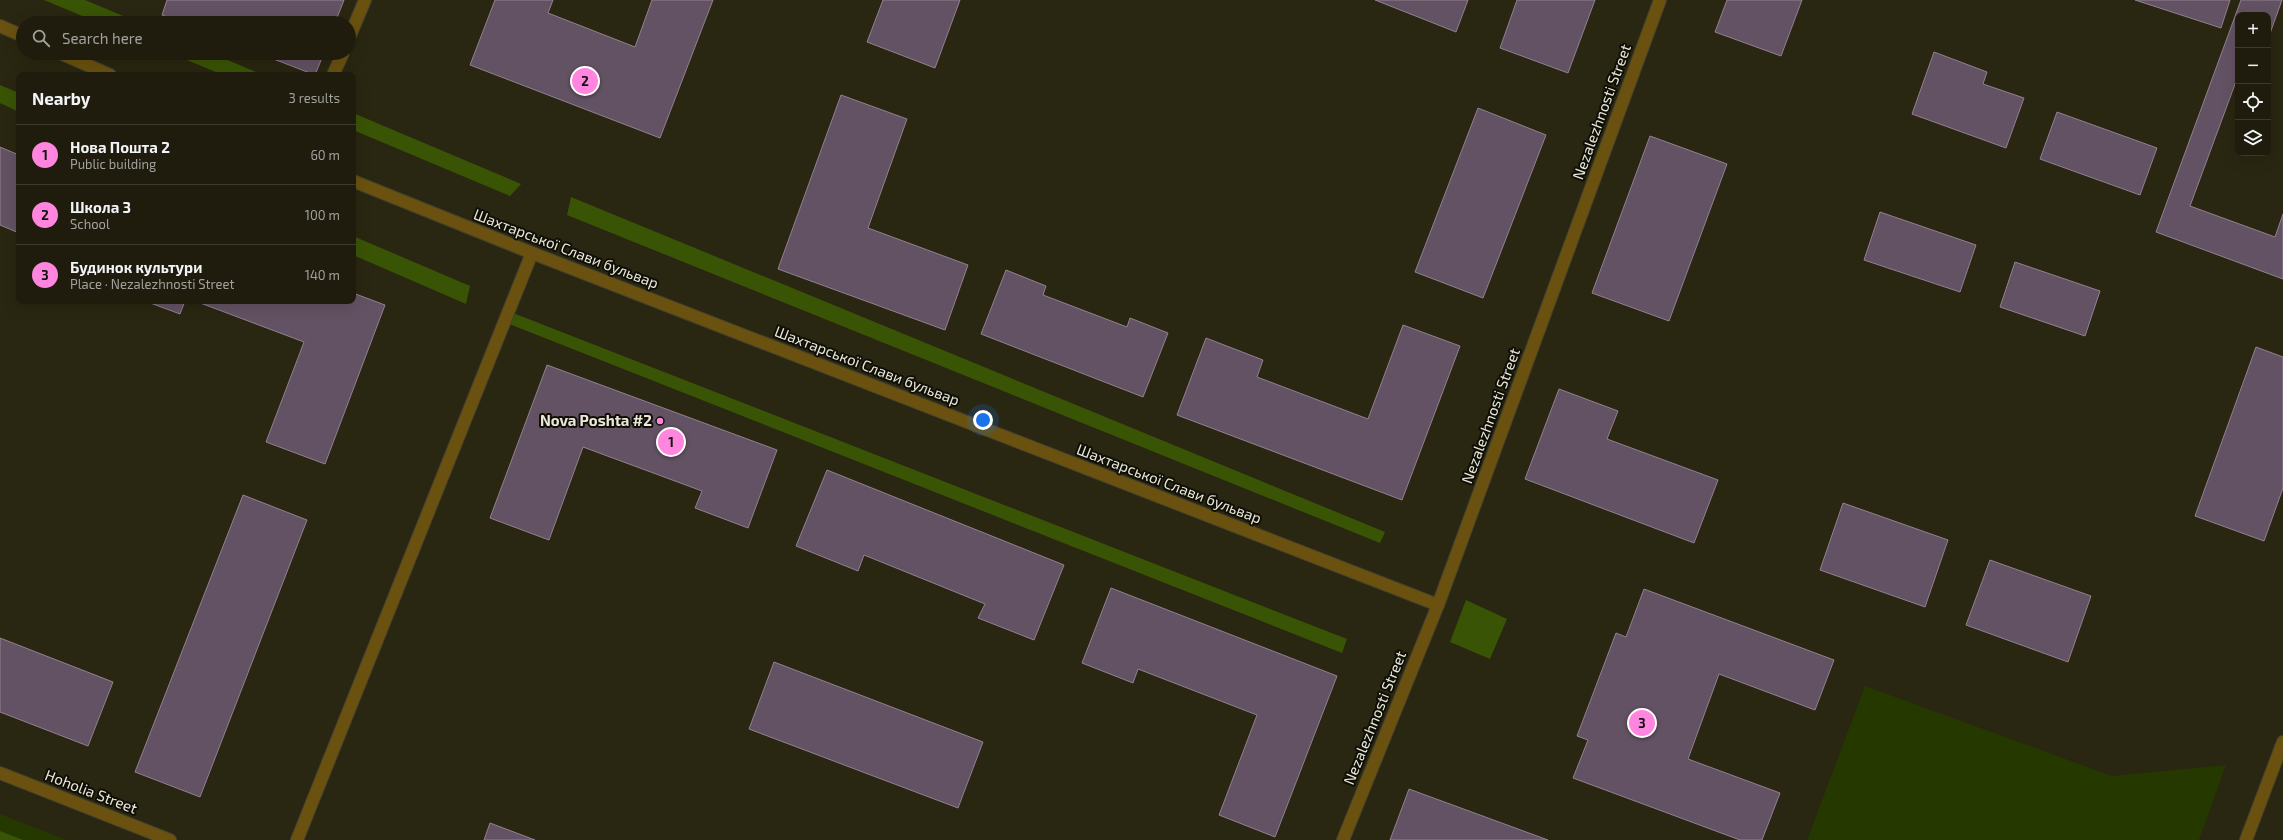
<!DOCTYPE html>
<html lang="en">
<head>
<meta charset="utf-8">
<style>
  body { margin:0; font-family:"Exo 2",sans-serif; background:#272516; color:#f1f3f6 }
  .controls { position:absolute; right:12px; top:12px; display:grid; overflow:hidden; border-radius:8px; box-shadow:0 4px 16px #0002 }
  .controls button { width:36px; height:36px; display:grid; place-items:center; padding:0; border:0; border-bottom:1px solid #3c3a2e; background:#1f1c0d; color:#f1f3f6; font:20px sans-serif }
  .you { position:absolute; left:983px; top:420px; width:14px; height:14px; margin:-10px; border:3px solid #fff; border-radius:50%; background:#1a73e8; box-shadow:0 0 0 6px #1a73e833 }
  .badge { display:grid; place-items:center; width:26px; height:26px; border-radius:50%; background:#ff85df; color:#111; font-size:13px; font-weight:700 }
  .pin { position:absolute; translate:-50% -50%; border:2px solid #fff; box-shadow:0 1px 4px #0006 }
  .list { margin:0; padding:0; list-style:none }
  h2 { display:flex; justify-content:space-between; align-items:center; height:52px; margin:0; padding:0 16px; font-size:17px }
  h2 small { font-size:13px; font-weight:400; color:#a1a19d }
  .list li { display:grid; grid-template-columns:26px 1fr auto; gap:12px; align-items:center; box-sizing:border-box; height:60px; padding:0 16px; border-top:1px solid #3c3a2e }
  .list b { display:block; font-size:15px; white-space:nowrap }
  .list p { margin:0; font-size:13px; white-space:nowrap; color:#a1a19d }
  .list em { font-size:13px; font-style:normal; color:#a1a19d }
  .icon { flex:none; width:22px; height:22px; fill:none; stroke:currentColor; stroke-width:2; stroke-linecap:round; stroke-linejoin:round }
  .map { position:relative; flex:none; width:2283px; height:840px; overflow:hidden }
  .search { position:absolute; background:#1f1c0d; box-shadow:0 4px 16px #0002; left:16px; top:16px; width:340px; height:44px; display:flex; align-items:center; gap:10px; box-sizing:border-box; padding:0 14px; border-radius:22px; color:#a1a19d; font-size:15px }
  .panel { position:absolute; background:#1f1c0d; box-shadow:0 4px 16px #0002; left:16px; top:72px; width:340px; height:232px; border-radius:8px }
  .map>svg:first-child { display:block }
</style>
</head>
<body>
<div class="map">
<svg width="2283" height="840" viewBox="0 0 2283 840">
  <rect width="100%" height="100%" fill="#292611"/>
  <!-- green -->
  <g fill="#243800">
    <path d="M 1865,686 L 2112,776 L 2226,765 L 2199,840 L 1807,840 Z"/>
    <path d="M 0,814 L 66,840 L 0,840 Z"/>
  </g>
  <!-- forest -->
  <g fill="#3a5406">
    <path d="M 44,0 L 85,0 L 140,23 L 99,23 Z"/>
    <path d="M 170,53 L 211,53 L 263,75 L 223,75 Z"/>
    <path d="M 0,85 L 19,93 L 19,112 L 0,103 Z"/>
    <path d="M 353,113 L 521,184 L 510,196 L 353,130 Z"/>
    <path d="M 571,197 L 1385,532 L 1380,543 L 567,215 Z"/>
    <path d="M 353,236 L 470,286 L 466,304 L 353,255 Z"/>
    <path d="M 513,313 L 1347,639 L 1342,653 L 507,323 Z"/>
    <path d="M 1466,600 L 1507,619 L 1490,659 L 1450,642 Z"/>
    <path d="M 0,831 L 23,840 L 0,840 Z"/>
  </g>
  <!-- building -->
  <g fill="#635263" stroke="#938092">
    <path d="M 167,0 L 344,0 L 335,23 L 182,23 L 162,15 Z"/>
    <path d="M 495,0 L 553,0 L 548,13 L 635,47 L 652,0 L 713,0 L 660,138 L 470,65 Z"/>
    <path d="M 883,0 L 960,0 L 935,68 L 867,42 Z"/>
    <path d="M 1375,0 L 1468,0 L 1456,32 Z"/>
    <path d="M 1517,0 L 1595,0 L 1568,73 L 1500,48 Z"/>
    <path d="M 1727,0 L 1802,0 L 1781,56 L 1715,32 Z"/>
    <path d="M 2135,0 L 2230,0 L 2221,28 Z"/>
    <path d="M 2241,0 L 2282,0 L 2268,39 L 2268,15 L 2238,15 L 2238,76 L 2190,206 L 2275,237 L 2283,214 L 2283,279 L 2156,232 Z"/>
    <path d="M 1934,52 L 1987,72 L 1983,84 L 2024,98 L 2006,148 L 1912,114 Z"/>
    <path d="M 258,53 L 324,53 L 315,75 Z"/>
    <path d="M 841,95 L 907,119 L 868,228 L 968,265 L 945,330 L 778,269 Z"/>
    <path d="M 1478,108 L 1546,135 L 1483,298 L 1415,272 Z"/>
    <path d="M 2057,112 L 2157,148 L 2140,195 L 2040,159 Z"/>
    <path d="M 1650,136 L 1727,164 L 1669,321 L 1592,293 Z"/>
    <path d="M 0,147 L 19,155 L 19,233 L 0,225 Z"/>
    <path d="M 1880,212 L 1976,245 L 1960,292 L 1864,260 Z"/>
    <path d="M 2015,262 L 2100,291 L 2085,336 L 2000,307 Z"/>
    <path d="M 1006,270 L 1046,286 L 1043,295 L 1127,327 L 1130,318 L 1168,333 L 1143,397 L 981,334 Z"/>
    <path d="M 353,293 L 385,305 L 325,464 L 266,442 L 304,342 L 195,301 L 353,301 Z"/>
    <path d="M 145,301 L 185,301 L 180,314 Z"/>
    <path d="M 1403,325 L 1460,346 L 1402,500 L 1177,415 L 1206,338 L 1263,360 L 1257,377 L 1368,419 Z"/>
    <path d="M 2256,347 L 2283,357 L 2283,488 L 2264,541 L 2195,516 Z"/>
    <path d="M 547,365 L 777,450 L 748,528 L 695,508 L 702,491 L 583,447 L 549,540 L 490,518 Z"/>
    <path d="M 1559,389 L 1618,411 L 1607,439 L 1718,480 L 1694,543 L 1525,479 Z"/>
    <path d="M 827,470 L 1064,565 L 1034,640 L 978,618 L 985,604 L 864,555 L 858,571 L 796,546 Z"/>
    <path d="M 243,495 L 307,520 L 200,797 L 135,772 Z"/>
    <path d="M 1843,503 L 1948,540 L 1925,607 L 1820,570 Z"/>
    <path d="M 1990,560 L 2091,596 L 2068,662 L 1966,625 Z"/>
    <path d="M 1111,588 L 1337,676 L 1275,837 L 1219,815 L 1257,715 L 1138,669 L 1133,683 L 1082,663 Z"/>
    <path d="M 1644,589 L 1834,660 L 1815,710 L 1719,674 L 1688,759 L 1780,793 L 1762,840 L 1740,840 L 1573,778 L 1588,740 L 1577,736 L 1616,633 L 1626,637 Z"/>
    <path d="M 0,638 L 113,682 L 88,746 L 0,712 Z"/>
    <path d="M 774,662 L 983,742 L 958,808 L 749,729 Z"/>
    <path d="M 1409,789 L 1548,840 L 1390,840 Z"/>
    <path d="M 490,823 L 535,840 L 484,840 Z"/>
  </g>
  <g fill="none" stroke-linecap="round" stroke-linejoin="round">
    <!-- street casing -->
    <g stroke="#44412d" stroke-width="14">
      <g id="street">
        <path d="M 0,26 L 23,36"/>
        <path d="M 349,38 L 365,0"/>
        <path d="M 60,53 L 110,75"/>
        <path d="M 333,75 L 343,53"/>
        <path d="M 353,181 L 532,253 L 1438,605"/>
        <path d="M 0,773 L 170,840"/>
        <path d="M 297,840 L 532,253"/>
        <path d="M 1343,840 L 1438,605 L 1660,0"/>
        <path d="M 2246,840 L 2283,742"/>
      </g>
    </g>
    <!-- street -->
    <use href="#street" stroke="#6a510f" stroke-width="12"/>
  </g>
  <!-- markers -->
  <circle fill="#ff85df" stroke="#100f06" stroke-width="1.5" cx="660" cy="421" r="4"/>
  <g text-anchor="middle" stroke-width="4" stroke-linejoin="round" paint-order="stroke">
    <!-- street labels -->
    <g font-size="15" fill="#eae8db" stroke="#100f06">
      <text transform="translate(1602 112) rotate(-70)" y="5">Nezalezhnosti Street</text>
      <text transform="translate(566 249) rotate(21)" y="5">Шахтарської Слави бульвар</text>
      <text transform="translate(867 366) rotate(21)" y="5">Шахтарської Слави бульвар</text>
      <text transform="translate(1491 416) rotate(-70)" y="5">Nezalezhnosti Street</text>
      <text transform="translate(1169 484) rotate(21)" y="5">Шахтарської Слави бульвар</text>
      <text transform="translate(1375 718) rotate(-68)" y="5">Nezalezhnosti Street</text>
      <text transform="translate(91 792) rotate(21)" y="5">Hoholia Street</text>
    </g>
    <!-- poi labels -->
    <g font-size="15" font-weight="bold" fill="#eae8db" stroke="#100f06" text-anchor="end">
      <text x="652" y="426">Nova Poshta #2</text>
    </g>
  </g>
</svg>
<div class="controls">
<button>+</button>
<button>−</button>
<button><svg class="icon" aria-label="locate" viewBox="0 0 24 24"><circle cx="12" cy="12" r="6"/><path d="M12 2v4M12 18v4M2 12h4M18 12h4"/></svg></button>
<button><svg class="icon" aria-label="layers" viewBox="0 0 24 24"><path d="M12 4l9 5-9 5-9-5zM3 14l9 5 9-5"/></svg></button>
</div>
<div class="you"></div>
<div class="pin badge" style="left:671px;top:442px">1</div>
<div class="pin badge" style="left:585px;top:81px">2</div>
<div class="pin badge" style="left:1642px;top:723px">3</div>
<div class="search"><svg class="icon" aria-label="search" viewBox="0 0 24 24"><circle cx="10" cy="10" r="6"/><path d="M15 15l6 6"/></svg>Search here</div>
<section class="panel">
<h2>Nearby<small>3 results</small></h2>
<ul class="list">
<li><span class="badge">1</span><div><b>Нова Пошта 2</b><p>Public building</p></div><em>60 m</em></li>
<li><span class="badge">2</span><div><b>Школа 3</b><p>School</p></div><em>100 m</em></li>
<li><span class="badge">3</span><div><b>Будинок культури</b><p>Place · Nezalezhnosti Street</p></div><em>140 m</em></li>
</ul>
</section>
</div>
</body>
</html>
